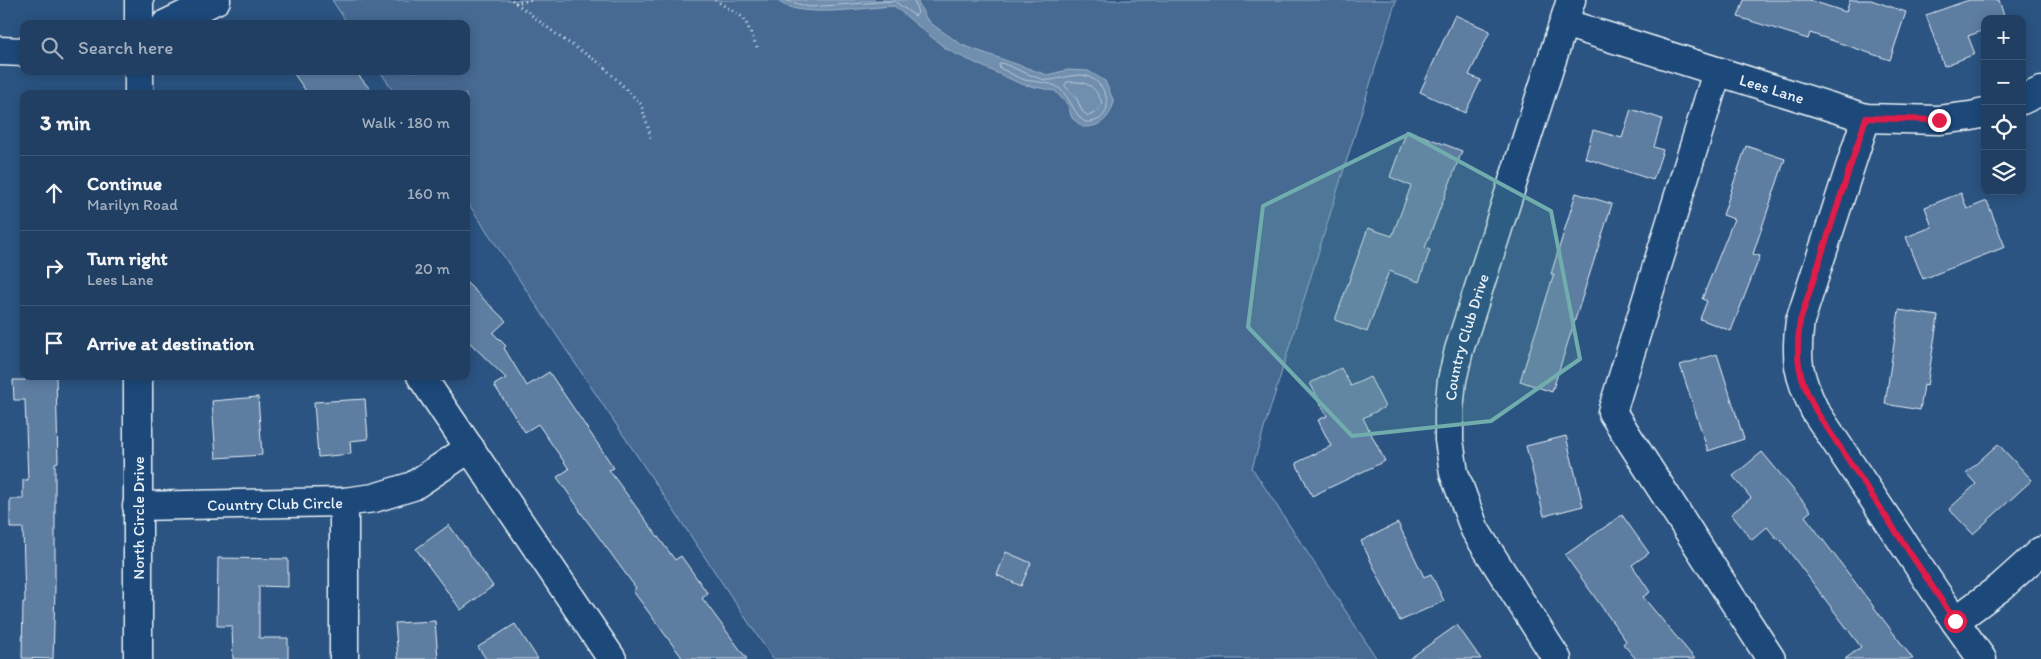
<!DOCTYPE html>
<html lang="en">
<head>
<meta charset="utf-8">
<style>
  body { margin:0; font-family:Itim,sans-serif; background:#284668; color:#f1f3f6 }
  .controls { position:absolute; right:15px; top:15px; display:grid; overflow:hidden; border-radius:10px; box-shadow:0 2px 12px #0003 }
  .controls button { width:45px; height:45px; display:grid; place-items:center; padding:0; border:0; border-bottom:1px solid #3d5877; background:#203f62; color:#f1f3f6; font:25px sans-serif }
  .stop { position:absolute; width:15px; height:15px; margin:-11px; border:4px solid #e11d48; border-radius:50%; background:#fff }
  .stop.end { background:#e11d48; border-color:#fff; box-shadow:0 1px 5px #0008 }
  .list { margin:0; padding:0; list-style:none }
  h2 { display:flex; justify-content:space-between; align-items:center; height:65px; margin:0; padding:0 20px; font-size:21px }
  h2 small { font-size:16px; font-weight:400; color:#a2afbe }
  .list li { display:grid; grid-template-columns:32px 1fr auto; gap:15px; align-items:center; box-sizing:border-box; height:75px; padding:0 20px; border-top:1px solid #3d5877 }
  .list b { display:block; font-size:19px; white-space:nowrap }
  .list p { margin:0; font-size:16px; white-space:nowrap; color:#a2afbe }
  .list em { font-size:16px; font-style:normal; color:#a2afbe }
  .icon { flex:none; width:28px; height:28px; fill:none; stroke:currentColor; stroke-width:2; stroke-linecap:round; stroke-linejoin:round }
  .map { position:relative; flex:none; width:2041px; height:659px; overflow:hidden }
  .search { position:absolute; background:#203f62; box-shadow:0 2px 12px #0003; left:20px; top:20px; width:450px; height:55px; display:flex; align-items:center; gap:12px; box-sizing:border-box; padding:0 18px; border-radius:10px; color:#a2afbe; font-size:19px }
  .panel { position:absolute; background:#203f62; box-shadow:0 2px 12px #0003; left:20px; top:90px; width:450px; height:290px; border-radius:10px }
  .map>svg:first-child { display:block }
</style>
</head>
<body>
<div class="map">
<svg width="2041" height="659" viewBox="0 0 2041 659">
  <rect width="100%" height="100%" fill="#2b5482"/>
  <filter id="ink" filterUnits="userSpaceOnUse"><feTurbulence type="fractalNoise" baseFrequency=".02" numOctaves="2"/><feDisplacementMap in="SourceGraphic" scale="10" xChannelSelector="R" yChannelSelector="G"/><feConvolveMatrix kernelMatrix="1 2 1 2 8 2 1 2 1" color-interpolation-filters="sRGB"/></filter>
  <g filter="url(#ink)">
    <!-- green -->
    <path fill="#476b93" stroke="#98aec6" d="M 332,0 L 1396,0 L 1252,468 L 1377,659 L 773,659 L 466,200 L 466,94 L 395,94 L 380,71 L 466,71 L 466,24 L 348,24 Z"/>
    <!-- water -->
    <path fill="#708ead" stroke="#a0b6cb" d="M 777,0 L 919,0 L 918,3 L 926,18 L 933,25 L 962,45 L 1047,75 L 1068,70 L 1088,71 L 1105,81 L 1114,102 C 1109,119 1101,127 1083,127 L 1072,118 L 1068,105 L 1055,91 L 1021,84 L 956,54 L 945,48 L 894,6 C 866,7 796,20 777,0 Z"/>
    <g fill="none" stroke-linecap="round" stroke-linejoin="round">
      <!-- shore -->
      <g stroke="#b8c9da" stroke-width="1">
        <path d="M 784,0 L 809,7 L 894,1 L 915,16 L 918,13 L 914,0"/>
        <path d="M 1002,63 C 1015,68 1033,77 1045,80 C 1054,82 1073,72 1087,76 C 1112,85 1116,124 1085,122 C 1073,113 1071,98 1059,88 C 1051,82 1035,82 1025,80 C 1016,77 1008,72 1000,68 L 999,65 Z"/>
        <path d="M 1067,82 C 1086,81 1094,84 1102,103 L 1097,112 L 1088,116 L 1082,111 L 1077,99 L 1065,86 Z"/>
      </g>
    </g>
    <!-- building -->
    <g fill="#5d7da1" stroke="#e8f1f8">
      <path d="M 1744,0 L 1809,0 L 1846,12 L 1850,0 L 1871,0 L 1906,12 L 1890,60 L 1810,33 L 1808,39 L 1738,17 Z"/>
      <path d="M 1969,0 L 1999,0 L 2005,19 L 1985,19 L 1985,30 L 1968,36 L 1975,54 L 1944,66 L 1926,15 Z"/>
      <path d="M 1455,15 L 1490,31 L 1469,75 L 1481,80 L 1465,113 L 1420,92 Z"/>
      <path d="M 292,71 L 355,71 L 374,94 L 308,94 Z"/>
      <path d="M 1631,109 L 1662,119 L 1654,147 L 1663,150 L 1653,180 L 1585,158 L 1593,130 L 1622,138 Z"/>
      <path d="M 1407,130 L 1462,151 L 1425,248 L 1430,250 L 1419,282 L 1389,271 L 1367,332 L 1335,320 L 1368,228 L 1392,236 L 1411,186 L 1390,177 Z"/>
      <path d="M 1746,146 L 1785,159 L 1753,254 L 1760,256 L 1731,331 L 1700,319 L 1707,301 L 1702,299 L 1734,219 L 1723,215 Z"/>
      <path d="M 1576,193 L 1612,204 L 1552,392 L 1520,381 L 1554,274 L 1551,274 Z"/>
      <path d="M 1961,193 L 1967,209 L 1987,201 L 2005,247 L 1923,279 L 1906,237 L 1932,227 L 1925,207 Z"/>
      <path d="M 466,282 L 506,321 L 493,333 L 506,346 L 504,348 L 527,386 L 549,372 L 614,468 L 609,470 L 675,560 L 681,556 L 708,594 L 702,598 L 747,659 L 683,659 L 633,591 L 636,588 L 579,510 L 580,510 L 557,477 L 569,469 L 538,424 L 525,432 L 494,385 L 506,378 L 466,339 Z"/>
      <path d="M 1899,310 L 1938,316 L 1927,386 L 1924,385 L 1920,410 L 1885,404 Z"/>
      <path d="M 1717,354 L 1744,439 L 1708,451 L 1680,365 Z"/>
      <path d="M 1341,368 L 1351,386 L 1370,377 L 1385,407 L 1363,418 L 1385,461 L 1312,496 L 1296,463 L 1331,446 L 1318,420 L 1327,416 L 1310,383 Z"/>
      <path d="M 24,376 L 56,376 L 58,462 L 55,463 L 55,588 L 53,659 L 22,658 L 23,602 L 25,602 L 23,528 L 10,528 L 10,499 L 23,499 L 23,480 L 28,480 L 25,400 L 14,400 L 13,380 L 25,380 Z"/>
      <path d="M 258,397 L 262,455 L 216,458 L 212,401 Z"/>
      <path d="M 365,399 L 368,439 L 350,441 L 351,454 L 318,457 L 314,402 Z"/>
      <path d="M 1566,436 L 1583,506 L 1544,516 L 1526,446 Z"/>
      <path d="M 1998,444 L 2032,480 L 1973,534 L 1949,509 L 1976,484 L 1966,473 Z"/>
      <path d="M 1762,452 L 1811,511 L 1805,516 L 1913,659 L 1845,659 L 1861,647 L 1779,538 L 1777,539 L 1767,527 L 1752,540 L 1731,514 L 1751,498 L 1733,476 Z"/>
      <path d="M 1622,515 L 1649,553 L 1632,565 L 1650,592 L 1643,597 L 1695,659 L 1636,659 L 1623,644 L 1626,641 L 1565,555 Z"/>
      <path d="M 1398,523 L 1424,577 L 1431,574 L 1444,601 L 1400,621 L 1361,541 Z"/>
      <path d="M 449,525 L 493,586 L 461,610 L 416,549 Z"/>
      <path d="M 1006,552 L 1031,563 L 1021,586 L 997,575 Z"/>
      <path d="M 218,558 L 288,559 L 288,587 L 259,586 L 259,638 L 288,638 L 288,659 L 233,659 L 232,626 L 217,626 Z"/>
      <path d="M 435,621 L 438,659 L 398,659 L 395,623 Z"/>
      <path d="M 515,624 L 538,659 L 486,659 L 478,647 Z"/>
      <path d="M 1457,625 L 1481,659 L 1409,659 Z"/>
    </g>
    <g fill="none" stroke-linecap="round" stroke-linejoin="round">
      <!-- minor casing -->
      <g stroke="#e8f1f8" stroke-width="31">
        <g id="minor">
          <path id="s1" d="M 1564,23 L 1866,118 L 1939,120 L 1971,116 L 1985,113"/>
          <path d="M 166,24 L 216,0"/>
          <path d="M 0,51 L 24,52"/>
          <path d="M 1717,72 L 1612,412 L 1771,659"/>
          <path d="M 2022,100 L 2041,91"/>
          <path d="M 1866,118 L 1800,321 C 1795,360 1798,376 1815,411 L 1955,621 L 1982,659"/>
          <path d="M 421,376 L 612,659"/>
          <path id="s2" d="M 137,506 L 344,502 L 374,498 L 413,486 L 470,448"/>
          <path d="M 1955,621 L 2001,587 L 2041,551"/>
          <path d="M 344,659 L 344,502"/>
          <path id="s3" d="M 1557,659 L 1475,530 L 1454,473 L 1449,440 L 1449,410 L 1452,380 L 1459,350 L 1571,0"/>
        </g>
      </g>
      <!-- major casing -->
      <g stroke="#e8f1f8" stroke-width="31">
        <g id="major">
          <path d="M 139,24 L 139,0"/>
          <path d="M 139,94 L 139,71"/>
          <path d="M 138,659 L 138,376"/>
        </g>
      </g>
      <!-- path -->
      <g stroke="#e8f1f8" stroke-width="3" stroke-dasharray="1 4" stroke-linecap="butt">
        <path d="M 512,0 L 560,37 L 601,64 L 641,104 L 652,141"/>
        <path d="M 715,0 L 744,18 L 758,49"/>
        <path d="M 515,3 L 533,0"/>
      </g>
      <!-- minor -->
      <use href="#minor" stroke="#1f4a7a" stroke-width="28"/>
      <!-- major -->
      <use href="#major" stroke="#1f4a7a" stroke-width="28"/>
    </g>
  </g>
  <g fill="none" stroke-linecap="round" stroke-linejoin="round" filter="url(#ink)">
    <!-- route -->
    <path stroke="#e11d48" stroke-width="6" d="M 1939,120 L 1866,118 L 1800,321 C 1795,360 1798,376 1816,411 L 1955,621"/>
  </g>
  <!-- marked area -->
  <path fill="#71adac" fill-opacity="0.2" stroke="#71adac" stroke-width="4" stroke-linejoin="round" d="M 1409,134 L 1551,211 L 1580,359 L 1491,421 L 1352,436 L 1248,327 L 1263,206 Z"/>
  <g text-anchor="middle" stroke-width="4" stroke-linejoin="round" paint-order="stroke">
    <!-- street labels -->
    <g font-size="16" fill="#e8f1f8" stroke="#1f4a7a">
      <text dy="6" stroke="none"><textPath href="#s1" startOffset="218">Lees Lane</textPath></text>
      <text dy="6" stroke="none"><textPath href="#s3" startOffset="352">Country Club Drive</textPath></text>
      <text dy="6" stroke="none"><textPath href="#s2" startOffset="138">Country Club Circle</textPath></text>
      <text transform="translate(138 518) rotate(-90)" y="6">North Circle Drive</text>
    </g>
  </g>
</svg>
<div class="controls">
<button>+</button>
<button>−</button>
<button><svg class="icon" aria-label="locate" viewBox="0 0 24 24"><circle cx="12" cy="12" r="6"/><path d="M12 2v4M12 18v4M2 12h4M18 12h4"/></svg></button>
<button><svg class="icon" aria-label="layers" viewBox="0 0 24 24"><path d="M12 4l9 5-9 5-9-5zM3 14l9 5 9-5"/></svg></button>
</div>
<div class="stop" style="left:1955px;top:621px"></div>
<div class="stop end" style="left:1939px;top:120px"></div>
<div class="search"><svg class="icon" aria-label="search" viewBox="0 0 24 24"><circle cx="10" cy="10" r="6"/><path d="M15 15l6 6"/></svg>Search here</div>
<section class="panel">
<h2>3 min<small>Walk · 180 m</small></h2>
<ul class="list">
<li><svg class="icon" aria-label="ahead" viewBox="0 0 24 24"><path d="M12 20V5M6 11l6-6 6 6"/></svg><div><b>Continue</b><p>Marilyn Road</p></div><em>160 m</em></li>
<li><svg class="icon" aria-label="right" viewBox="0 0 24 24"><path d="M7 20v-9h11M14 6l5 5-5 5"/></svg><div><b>Turn right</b><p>Lees Lane</p></div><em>20 m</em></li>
<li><svg class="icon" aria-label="arrive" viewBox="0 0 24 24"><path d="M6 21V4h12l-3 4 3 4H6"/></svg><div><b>Arrive at destination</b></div></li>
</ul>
</section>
</div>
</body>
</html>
